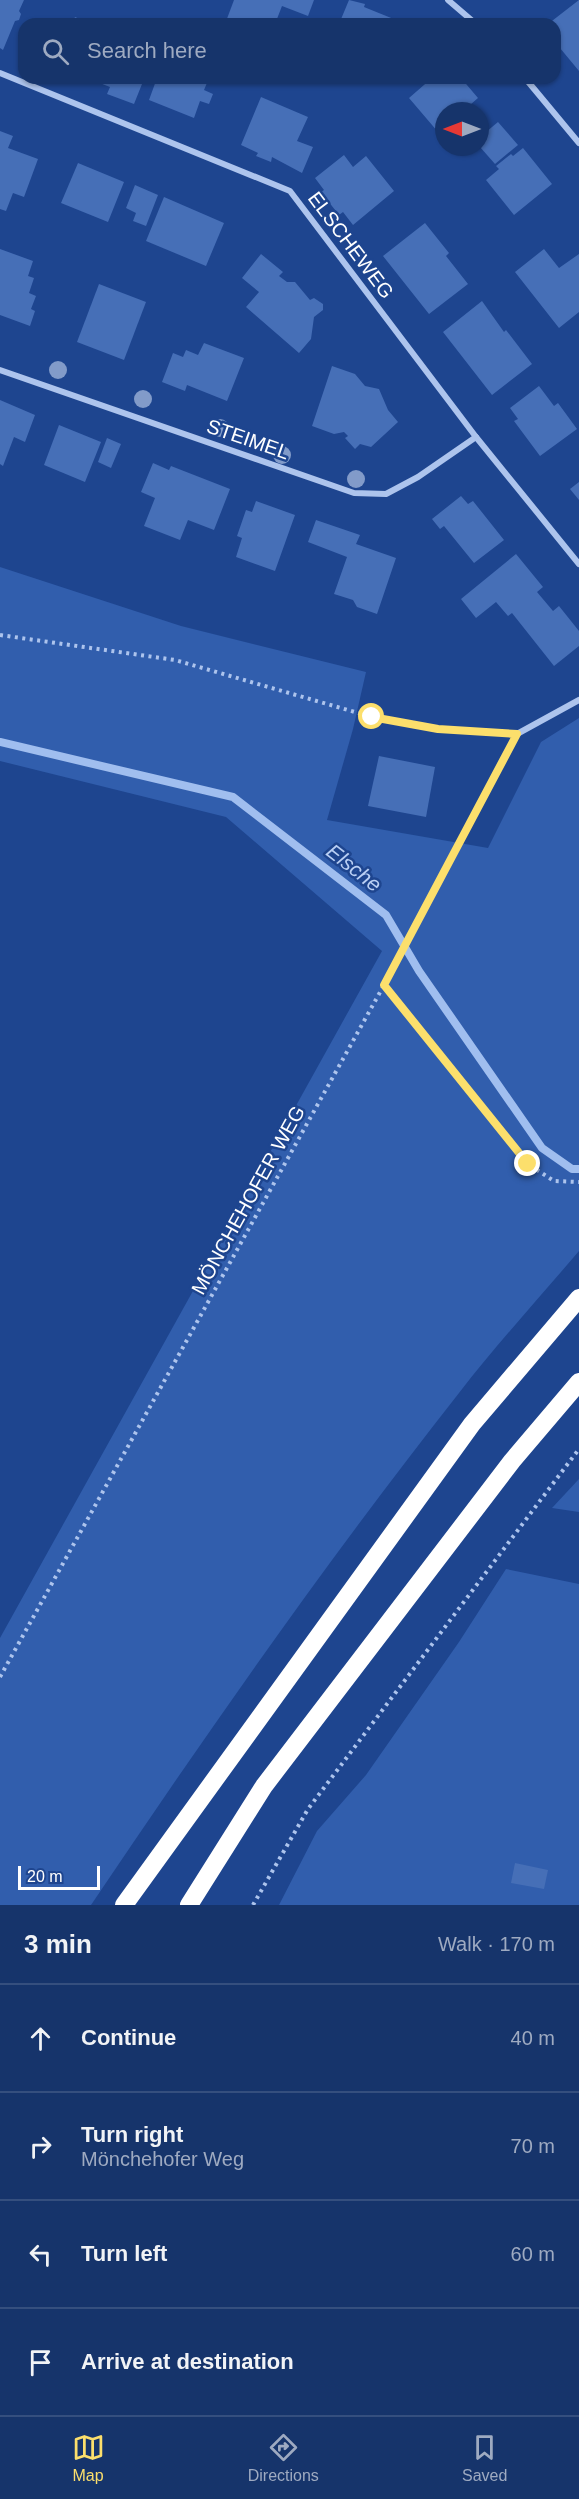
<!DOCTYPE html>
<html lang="en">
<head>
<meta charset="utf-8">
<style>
  body { margin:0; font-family:Helvetica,sans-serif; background:#1f3c71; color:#f1f3f6 }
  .compass { position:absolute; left:435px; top:102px; width:54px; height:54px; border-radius:50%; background:#16346b; box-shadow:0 2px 4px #0004; rotate:270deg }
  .scale { position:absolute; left:18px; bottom:15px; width:82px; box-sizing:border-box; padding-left:6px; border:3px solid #fff; border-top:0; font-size:16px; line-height:21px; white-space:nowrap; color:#fff; -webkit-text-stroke:4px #1e458f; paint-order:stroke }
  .stop { position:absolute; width:18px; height:18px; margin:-14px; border:4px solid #fcdf6c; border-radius:50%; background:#fff }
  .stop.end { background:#fcdf6c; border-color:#fff; box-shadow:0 2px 6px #0008 }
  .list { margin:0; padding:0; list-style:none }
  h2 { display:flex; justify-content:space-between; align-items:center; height:78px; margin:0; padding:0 24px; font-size:26px }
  h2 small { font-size:20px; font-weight:400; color:#9eaac1 }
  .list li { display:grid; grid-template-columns:39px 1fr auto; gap:18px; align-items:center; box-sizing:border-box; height:108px; padding:0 24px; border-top:2px solid #354f7e }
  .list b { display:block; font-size:22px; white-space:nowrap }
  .list p { margin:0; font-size:20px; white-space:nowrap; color:#9eaac1 }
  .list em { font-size:20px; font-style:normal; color:#9eaac1 }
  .icon { flex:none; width:33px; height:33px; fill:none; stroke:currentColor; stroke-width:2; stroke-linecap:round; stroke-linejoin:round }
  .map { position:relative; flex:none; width:579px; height:1905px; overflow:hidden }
  .search { position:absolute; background:#16346b; box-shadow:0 2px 4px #0004; left:18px; right:18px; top:18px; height:66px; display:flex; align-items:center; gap:15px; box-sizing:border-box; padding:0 21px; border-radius:18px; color:#9eaac1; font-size:22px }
  .sheet { height:510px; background:#16346b }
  nav { display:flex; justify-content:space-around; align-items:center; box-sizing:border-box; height:84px; border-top:2px solid #354f7e; background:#16346b; font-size:16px; color:#9eaac1 }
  nav a { display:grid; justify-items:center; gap:3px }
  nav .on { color:#fcdf6c }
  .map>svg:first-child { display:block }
</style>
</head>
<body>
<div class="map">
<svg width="579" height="1905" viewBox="0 0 579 1905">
  <rect width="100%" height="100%" fill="#1e458f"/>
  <!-- green -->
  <g fill="#315ead">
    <path d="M 0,567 L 181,626 L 366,672 L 353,729 L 327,820 L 488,848 L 541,742 L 579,718 L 579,1251 C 539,1298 497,1344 459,1393 C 329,1558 208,1731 91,1905 L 0,1905 L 0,1638 L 382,951 L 226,817 L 0,761 Z"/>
    <path d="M 579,1479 L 579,1512 L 552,1508 Z"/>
    <path d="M 506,1569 L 579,1584 L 579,1905 L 279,1905 L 317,1831 L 366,1775 L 459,1642 Z"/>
  </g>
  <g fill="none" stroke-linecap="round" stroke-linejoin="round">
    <!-- stream -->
    <path stroke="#a0beef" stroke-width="8" d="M 0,742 L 233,797 L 386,915 L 419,971 L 542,1148 L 572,1169 L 579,1169"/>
  </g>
  <!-- building -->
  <g fill="#466fb7">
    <path d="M 0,0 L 24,0 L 19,11 L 21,14 L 19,20 L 15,21 L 3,50 L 0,48 Z"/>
    <path d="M 234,0 L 314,0 L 308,16 L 282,6 L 275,24 L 225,24 Z"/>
    <path d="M 349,0 L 365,4 L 364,7 L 406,24 L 339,24 Z"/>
    <path d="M 579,0 L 579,71 L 555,42 L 555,24 L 548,24 Z"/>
    <path d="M 75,17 L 92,24 L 72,24 Z"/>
    <path d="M 77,78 L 142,78 L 144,79 L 134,104 L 107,94 L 110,87 L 92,80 L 90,84 Z"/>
    <path d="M 157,78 L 209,78 L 204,90 L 213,94 L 209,104 L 200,101 L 194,118 L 149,100 Z"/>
    <path d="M 432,78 L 461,78 L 478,98 L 463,111 L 444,111 L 444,127 L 438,132 L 409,98 Z"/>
    <path d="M 261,97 L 308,117 L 297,141 L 313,147 L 302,173 L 272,157 L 271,162 L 256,156 L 258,153 L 241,145 Z"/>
    <path d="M 498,122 L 518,145 L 495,164 L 480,147 L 480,137 Z"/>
    <path d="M 0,131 L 13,136 L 8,148 L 38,159 L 24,197 L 13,193 L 6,211 L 0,209 Z"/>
    <path d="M 523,148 L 552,184 L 514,215 L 486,180 L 499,169 L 496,166 L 511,154 L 513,156 Z"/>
    <path d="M 344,155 L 353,167 L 366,156 L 394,191 L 353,225 L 343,212 L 339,215 L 321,192 L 324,190 L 315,178 Z"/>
    <path d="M 78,163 L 124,182 L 108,222 L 61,203 Z"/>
    <path d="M 135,185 L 158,195 L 146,226 L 133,221 L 136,213 L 126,208 Z"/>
    <path d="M 164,197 L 224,223 L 206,266 L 146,241 Z"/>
    <path d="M 425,223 L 449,253 L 446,256 L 468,284 L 429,314 L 383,256 Z"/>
    <path d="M 0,249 L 33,261 L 28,276 L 34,278 L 29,293 L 36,296 L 31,309 L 35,311 L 30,326 L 0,315 Z"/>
    <path d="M 544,249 L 559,268 L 579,254 L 579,312 L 559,328 L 515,272 Z"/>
    <path d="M 261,254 L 283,272 L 279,276 L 287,282 L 295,282 L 310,300 L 314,298 L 323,304 L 323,310 L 314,317 L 311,339 L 299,353 L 246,307 L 259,292 L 242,278 Z"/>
    <path d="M 99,284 L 146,302 L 124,360 L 77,342 Z"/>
    <path d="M 482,301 L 504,332 L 506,330 L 532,364 L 492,395 L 443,332 Z"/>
    <path d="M 204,343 L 244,358 L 227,401 L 187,385 L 185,391 L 162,382 L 173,353 L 183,357 L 186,350 L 198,355 Z"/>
    <path d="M 332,366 L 355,374 L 365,386 L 379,389 L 388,410 L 398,422 L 371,447 L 360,444 L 355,449 L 345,438 L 348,436 L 344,432 L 334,434 L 312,426 Z"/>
    <path d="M 539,386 L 554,406 L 558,403 L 577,429 L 540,456 L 514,421 L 518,419 L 510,408 Z"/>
    <path d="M 0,400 L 35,415 L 25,442 L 14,437 L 3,466 L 0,464 Z"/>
    <path d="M 59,425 L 101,442 L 85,482 L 44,465 Z"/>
    <path d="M 107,438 L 121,444 L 111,468 L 98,462 Z"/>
    <path d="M 153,463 L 169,470 L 171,466 L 230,489 L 214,530 L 188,520 L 180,540 L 144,526 L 155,498 L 141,492 Z"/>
    <path d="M 579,482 L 579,500 L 570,489 Z"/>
    <path d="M 461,496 L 468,504 L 473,501 L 504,540 L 474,563 L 444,526 L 440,529 L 432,519 Z"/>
    <path d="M 256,501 L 295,515 L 275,571 L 236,557 L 242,538 L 237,536 L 246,510 L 252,512 Z"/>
    <path d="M 316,520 L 360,535 L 356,544 L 396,558 L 377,614 L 357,607 L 353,600 L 334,594 L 347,557 L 308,542 Z"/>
    <path d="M 516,554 L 543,587 L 537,592 L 553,611 L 559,606 L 579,631 L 579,646 L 554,666 L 512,613 L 508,616 L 496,602 L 476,618 L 461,599 Z"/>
    <path d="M 379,756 L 435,767 L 426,817 L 368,806 Z"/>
    <path d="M 515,1863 L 548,1870 L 544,1889 L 511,1883 Z"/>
  </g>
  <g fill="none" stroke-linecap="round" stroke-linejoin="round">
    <!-- path -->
    <g stroke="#adc4ed" stroke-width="4" stroke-dasharray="3 4.5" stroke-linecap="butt">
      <path d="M 0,635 L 175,660 L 372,717 L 415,726 L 501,733"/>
      <path d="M 384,985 L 528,1164 L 554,1181 L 579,1182"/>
      <path d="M 0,1677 L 384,985 L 510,748"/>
      <path d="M 253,1905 L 308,1809 L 579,1449"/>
    </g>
    <!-- street -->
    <g stroke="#adc4ed" stroke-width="6">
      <path d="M 448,0 L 476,24"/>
      <path d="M 0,73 L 290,191 L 476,437 L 579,564"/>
      <path d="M 525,78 L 579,143"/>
      <path d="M 0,370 L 354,493 L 386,494 L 418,477 L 476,437"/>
      <path d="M 517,734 L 579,700"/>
    </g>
    <!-- highway -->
    <g stroke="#fff" stroke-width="18">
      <path d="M 124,1905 L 472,1424 L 579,1298"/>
      <path d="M 189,1905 L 264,1786 L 512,1461 L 579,1382"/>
    </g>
  </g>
  <!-- trees -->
  <g fill="#829bc9">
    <circle cx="58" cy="370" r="9"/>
    <circle cx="143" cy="399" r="9"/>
    <circle cx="220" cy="428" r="9"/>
    <circle cx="282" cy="455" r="9"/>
    <circle cx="356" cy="479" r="9"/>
  </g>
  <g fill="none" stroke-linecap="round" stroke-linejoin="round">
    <!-- route -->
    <path stroke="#fcdf6c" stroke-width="8" d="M 372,717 L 438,729 L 517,734 L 384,985 L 528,1164"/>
  </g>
  <g text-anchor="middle" stroke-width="5" stroke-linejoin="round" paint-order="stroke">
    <!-- street labels -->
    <g font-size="20" fill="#fff" stroke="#1e458f">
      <text transform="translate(351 245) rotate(53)" y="7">ELSCHEWEG</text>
      <text transform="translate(248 439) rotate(19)" y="7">STEIMEL</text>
      <text transform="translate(248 1200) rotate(-61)" y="7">MÖNCHEHOFER WEG</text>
    </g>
    <!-- water labels -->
    <g font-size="21" font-style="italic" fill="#b9cff4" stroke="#1e458f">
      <text transform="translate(354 868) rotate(38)" y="7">Elsche</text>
    </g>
  </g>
</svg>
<svg class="compass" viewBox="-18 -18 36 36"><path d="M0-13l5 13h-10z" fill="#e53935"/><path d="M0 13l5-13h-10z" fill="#9eaac1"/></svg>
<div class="scale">20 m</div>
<div class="stop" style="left:372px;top:717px"></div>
<div class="stop end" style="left:528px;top:1164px"></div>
<div class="search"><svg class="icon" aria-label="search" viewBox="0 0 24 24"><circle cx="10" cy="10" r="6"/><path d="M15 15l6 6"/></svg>Search here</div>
</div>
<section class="sheet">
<h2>3 min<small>Walk · 170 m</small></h2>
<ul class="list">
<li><svg class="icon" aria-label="ahead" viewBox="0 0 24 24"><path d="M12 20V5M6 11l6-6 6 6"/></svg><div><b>Continue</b></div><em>40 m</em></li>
<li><svg class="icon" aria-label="right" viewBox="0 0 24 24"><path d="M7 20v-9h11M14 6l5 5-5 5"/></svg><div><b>Turn right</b><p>Mönchehofer Weg</p></div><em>70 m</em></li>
<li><svg class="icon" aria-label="left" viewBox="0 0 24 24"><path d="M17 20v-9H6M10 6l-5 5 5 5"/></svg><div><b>Turn left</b></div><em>60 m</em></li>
<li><svg class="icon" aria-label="arrive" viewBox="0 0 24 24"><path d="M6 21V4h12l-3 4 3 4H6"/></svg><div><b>Arrive at destination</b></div></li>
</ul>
</section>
<nav>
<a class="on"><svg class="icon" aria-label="map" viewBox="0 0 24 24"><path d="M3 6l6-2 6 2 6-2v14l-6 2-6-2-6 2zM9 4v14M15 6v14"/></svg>Map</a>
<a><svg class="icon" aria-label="directions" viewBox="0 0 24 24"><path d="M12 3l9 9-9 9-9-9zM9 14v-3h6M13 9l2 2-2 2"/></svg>Directions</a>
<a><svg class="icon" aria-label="saved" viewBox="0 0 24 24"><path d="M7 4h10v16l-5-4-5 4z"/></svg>Saved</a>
</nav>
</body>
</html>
